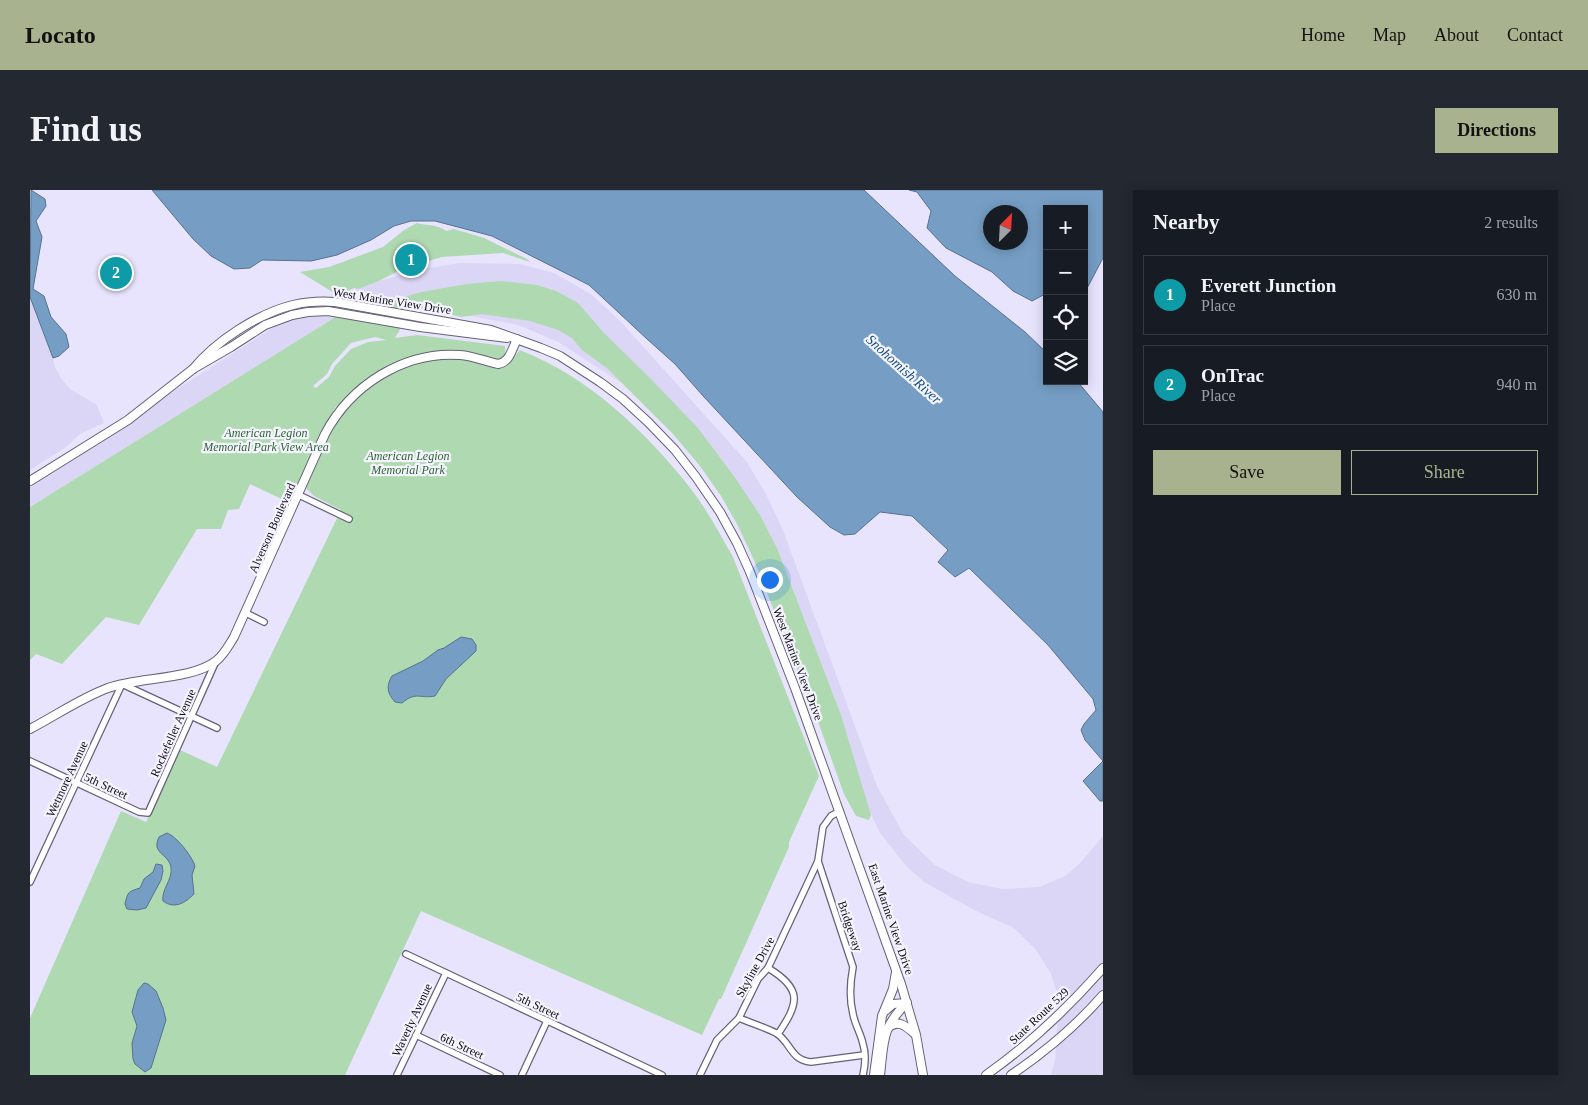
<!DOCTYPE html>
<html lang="en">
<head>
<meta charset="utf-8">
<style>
  body { margin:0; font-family:"Times New Roman",serif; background:#242831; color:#f1f3f6 }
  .controls { position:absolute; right:15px; top:15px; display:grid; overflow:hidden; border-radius:0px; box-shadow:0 2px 12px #0003 }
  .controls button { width:45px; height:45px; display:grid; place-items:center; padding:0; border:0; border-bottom:1px solid #363941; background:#171b24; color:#f1f3f6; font:25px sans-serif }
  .compass { position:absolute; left:953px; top:15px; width:45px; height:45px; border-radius:50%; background:#171b24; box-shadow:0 2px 12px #0003; rotate:24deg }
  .you { position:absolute; left:739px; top:389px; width:18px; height:18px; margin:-12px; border:4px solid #fff; border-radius:50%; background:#1a73e8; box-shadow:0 0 0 8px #1a73e833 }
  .badge { display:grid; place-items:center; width:32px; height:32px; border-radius:50%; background:#a8b28e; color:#fff; font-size:16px; font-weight:700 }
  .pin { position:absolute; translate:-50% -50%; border:2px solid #fff; box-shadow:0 1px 5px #0006 }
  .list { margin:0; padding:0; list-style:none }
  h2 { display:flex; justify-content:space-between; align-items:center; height:65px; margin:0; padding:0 20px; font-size:21px }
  h2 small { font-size:16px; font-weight:400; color:#9ea1a6 }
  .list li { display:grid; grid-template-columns:32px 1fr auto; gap:15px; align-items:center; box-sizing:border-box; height:80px; margin:0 10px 10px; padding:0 10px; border:1px solid #363941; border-radius:0px }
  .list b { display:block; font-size:19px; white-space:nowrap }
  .list p { margin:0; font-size:16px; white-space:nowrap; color:#9ea1a6 }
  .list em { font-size:16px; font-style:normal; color:#9ea1a6 }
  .actions { display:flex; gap:10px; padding:15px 20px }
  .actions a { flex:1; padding:11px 0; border:1px solid #a8b28e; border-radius:0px; text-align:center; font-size:18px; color:#a8b28e }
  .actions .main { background:#a8b28e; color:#111 }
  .icon { flex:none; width:28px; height:28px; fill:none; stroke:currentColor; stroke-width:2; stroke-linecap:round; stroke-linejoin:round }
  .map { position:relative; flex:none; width:1073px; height:885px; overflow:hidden; border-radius:0px }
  header { display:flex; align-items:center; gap:30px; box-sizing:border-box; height:70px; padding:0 25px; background:#a8b28e; color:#111 }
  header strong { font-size:24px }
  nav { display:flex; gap:28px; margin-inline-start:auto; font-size:18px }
  .intro { display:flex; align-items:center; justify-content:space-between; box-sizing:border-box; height:120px; padding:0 30px }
  h1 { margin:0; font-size:35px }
  .button { padding:12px 22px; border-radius:0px; background:#a8b28e; color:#111; font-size:18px; font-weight:700 }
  main { display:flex; gap:30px; padding:0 30px }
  aside { flex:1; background:#171b24; border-radius:0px; box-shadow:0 2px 12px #0003 }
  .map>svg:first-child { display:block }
</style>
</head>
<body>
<header>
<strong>Locato</strong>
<nav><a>Home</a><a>Map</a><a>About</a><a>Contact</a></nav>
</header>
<div class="intro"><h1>Find us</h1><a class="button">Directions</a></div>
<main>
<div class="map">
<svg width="1073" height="885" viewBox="0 0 1073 885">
  <rect width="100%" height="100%" fill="#e9e4fe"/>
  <!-- built -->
  <g fill="#dcd6f6">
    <path d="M 429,73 L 490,74 L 524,83 L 561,104 L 591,132 L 717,272 L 737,306 L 753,340 L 847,596 L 874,645 L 905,675 L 938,692 L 973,699 L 1009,697 L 1035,686 L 1050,673 L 1073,646 L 1073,885 L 1021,885 L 1025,870 L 1029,810 L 1021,784 L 1006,760 L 984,738 L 946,721 L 894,692 L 876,676 L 850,643 L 839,620 L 812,529 L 747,358 L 730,325 L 618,210 L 528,152 L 488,135 L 362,111 L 304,128 L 0,317 L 0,293 L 244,137 L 317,103 L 349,91 L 393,79 Z"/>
    <path d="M 0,107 L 23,168 L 25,177 L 31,188 L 40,199 L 67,215 L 74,233 L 50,244 L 36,257 L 0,280 Z"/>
  </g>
  <!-- green -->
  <g fill="#afd9b0" fill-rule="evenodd">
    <path d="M 387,33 C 397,36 407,34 416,41 L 424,39 L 454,48 L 497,69 L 500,72 L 473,63 L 412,67 L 374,78 L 349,91 L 328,99 L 324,98 L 309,106 L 270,82 L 299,77 L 353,57 L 374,40 Z"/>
    <path d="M 471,91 L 507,95 L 526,101 L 548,113 L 574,143 L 621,189 L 668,238 L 706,289 L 730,325 L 747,358 L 811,525 L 841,625 L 839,630 L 826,626 L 814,604 L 786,526 L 723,368 L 707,334 L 691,306 L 670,276 L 643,244 L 578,179 L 552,160 L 542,148 L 528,140 L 500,131 L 452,124 L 431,127 L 399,119 L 383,118 L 365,148 L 387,145 L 475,156 L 476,177 L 490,160 C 559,187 616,242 661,299 C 677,320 690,344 703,367 L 789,586 L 759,652 L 759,657 L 691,809 L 689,809 L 672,845 L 391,721 L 315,885 L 0,885 L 0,828 L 91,621 L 116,632 L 150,560 L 187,577 L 311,320 L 284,306 L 276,298 L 294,255 L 313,222 L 306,216 L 258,312 L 220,294 L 209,319 L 198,320 L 191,339 L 167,339 L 109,435 L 76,427 L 32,474 L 6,464 L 0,470 L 0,317 L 304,128 L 391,102 L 437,94 ZM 345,147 L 356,150 L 338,152 L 321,159 L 305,176 L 299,187 L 286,198 L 283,196 L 297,184 L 302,174 L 321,153 Z"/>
  </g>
  <!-- water -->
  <g fill="#769ec5" stroke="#56728f" fill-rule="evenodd">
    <path d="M 1,0 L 15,9 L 16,16 L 6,31 L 12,47 L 3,99 L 14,106 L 21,127 L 36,144 L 39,157 L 29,166 L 23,168 L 0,107 Z"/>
    <path d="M 122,0 L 834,0 L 925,86 L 995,142 L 1017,163 L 1017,191 L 1047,191 L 1073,222 L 1073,611 L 1070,611 L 1053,591 L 1073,571 L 1055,550 L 1051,540 L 1054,534 L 1066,520 L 1063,509 L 1018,455 L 939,378 L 925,387 L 908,372 L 918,360 L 882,326 L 850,322 L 825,344 L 814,345 L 800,337 L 767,307 L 674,207 L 645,174 L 617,149 L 559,95 L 462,46 L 405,31 L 381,31 L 364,36 L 341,50 L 307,65 L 281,71 L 232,70 L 220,78 L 204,79 L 181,66 L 163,49 Z"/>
    <path d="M 879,0 L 1073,0 L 1073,68 L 1054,104 L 1054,19 L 1017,19 L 1017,103 L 1002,111 L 983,101 L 962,82 L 916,58 L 897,38 L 901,21 L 887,2 ZM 961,22 L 991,22 L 991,52 L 961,52 Z"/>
    <path d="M 431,447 L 442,449 L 446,455 L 446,461 L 416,489 L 405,506 C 390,509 386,501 372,513 L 365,512 C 357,503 356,496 362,486 L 393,471 L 408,460 L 414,458 Z"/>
    <path d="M 137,643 C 146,646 162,666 165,676 L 162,685 L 164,704 C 156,712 145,720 133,711 C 131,699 143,690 141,677 C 138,663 121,664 129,647 Z"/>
    <path d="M 126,674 L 132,675 L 133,681 L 131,690 L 116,718 L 107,720 L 97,719 L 95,714 C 98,701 98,702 110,698 L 114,689 L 123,682 Z"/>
    <path d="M 114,793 L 118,794 L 126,801 L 133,818 L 136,830 L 121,878 L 115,882 L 105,874 L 103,869 L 102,853 L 107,836 L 102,822 L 108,800 Z"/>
  </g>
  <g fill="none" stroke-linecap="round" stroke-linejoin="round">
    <!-- minor casing -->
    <g stroke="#656177" stroke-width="8">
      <g id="minor">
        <path d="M 269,305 L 319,329"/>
        <path d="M 216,423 L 234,432"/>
        <path d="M 0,571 L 109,622 L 118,623 L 186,471"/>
        <path d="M 810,621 L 801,626 L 793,637 L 788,671 L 823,777 C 820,793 819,808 823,824 C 825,835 831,844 833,854 C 836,863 835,876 833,885"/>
        <path d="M 0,692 L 92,494 L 187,538"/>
        <path d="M 376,764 L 632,885"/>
        <path d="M 738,778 C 773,799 769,813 748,844"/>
        <path d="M 709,828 C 721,833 734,837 746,843 C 761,852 760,870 781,872 L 834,865"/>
        <path d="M 386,845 L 470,885"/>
        <path d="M 367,885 L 416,783"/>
        <path d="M 492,885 L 517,831"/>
        <path d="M 670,885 L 687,850 L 709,828 L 728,789 L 738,778 L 788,671"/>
      </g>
    </g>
    <!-- major casing -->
    <g stroke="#656177" stroke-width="10">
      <g id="major">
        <path d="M 163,179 C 186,151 227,124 263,115 C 276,112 291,111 305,112 L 461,140 L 511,158 L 530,166 L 570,192 L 593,209 L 618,232 L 645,260 L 666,287 L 690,322 L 707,353 L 720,382 L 765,498 L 871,794 L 886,845 L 893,885"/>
        <path d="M 0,291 L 98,230 L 163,179 L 201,157 L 235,135 L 262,125 L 278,122 L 298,121 L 390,137 L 477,148"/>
        <path d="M 0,539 C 25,526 51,508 78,498 C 108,487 162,490 186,471 C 194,465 199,455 204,447 L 295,244 C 321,195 374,161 430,165 C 443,166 455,171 468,174 C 480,172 482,159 487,149"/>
        <path d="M 855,821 L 863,814 L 877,813"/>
        <path d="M 857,839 C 867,828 876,836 885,844"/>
        <path d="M 844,885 L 852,826 L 863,799 L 866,782"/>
        <path d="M 850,885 C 854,853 851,837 877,813"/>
        <path d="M 956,885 C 1000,854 1038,818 1073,778"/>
        <path d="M 981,885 C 1015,862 1046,836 1073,805"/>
      </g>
    </g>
    <!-- minor -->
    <use href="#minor" stroke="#fff" stroke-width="5.5"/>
    <!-- major -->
    <use href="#major" stroke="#fff" stroke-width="8"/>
  </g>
  <g text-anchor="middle" stroke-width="4.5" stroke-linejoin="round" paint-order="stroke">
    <!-- street labels -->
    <g font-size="12" fill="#0c0a12" stroke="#f5f4fe">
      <text transform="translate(362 111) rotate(9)" y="4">West Marine View Drive</text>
      <text transform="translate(242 338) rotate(-66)" y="4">Alverson Boulevard</text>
      <text transform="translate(768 474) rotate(69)" y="4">West Marine View Drive</text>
      <text transform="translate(143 543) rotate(-66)" y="4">Rockefeller Avenue</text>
      <text transform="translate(37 589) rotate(-65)" y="4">Wetmore Avenue</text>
      <text transform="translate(76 596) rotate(25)" y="4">5th Street</text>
      <text transform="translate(861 729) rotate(71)" y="4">East Marine View Drive</text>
      <text transform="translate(820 736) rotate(71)" y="4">Bridgeway</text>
      <text transform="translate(725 777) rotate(-61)" y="4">Skyline Drive</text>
      <text transform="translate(508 816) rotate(25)" y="4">5th Street</text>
      <text transform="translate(1009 826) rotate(-43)" y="4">State Route 529</text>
      <text transform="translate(382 830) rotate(-65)" y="4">Waverly Avenue</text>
      <text transform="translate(432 856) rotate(25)" y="4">6th Street</text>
    </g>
    <!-- park labels -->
    <g font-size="12" font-style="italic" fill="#2b6531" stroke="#f5f4fe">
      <text x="236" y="247">American Legion<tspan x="236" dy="14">Memorial Park View Area</tspan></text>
      <text x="378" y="270">American Legion<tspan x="378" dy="14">Memorial Park</tspan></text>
    </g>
    <!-- water labels -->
    <g font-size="14" font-style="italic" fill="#114f81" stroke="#f5f4fe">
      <text transform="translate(874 179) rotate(42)" y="5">Snohomish River</text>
    </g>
  </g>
</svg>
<div class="controls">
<button>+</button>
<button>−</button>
<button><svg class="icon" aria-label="locate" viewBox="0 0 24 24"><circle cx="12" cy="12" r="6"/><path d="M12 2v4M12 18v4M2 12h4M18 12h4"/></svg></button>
<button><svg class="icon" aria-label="layers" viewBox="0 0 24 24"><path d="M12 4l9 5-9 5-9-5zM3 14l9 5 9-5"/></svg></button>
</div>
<svg class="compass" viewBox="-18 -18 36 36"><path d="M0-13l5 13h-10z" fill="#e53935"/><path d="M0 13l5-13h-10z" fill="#9ea1a6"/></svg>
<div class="you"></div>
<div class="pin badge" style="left:381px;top:70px;background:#0f9aa8">1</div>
<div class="pin badge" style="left:86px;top:83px;background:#0f9aa8">2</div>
</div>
<aside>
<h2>Nearby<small>2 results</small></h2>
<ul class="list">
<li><span class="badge" style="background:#0f9aa8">1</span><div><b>Everett Junction</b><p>Place</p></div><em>630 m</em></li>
<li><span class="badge" style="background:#0f9aa8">2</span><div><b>OnTrac</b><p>Place</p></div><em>940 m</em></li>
</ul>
<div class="actions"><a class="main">Save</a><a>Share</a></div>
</aside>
</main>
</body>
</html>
